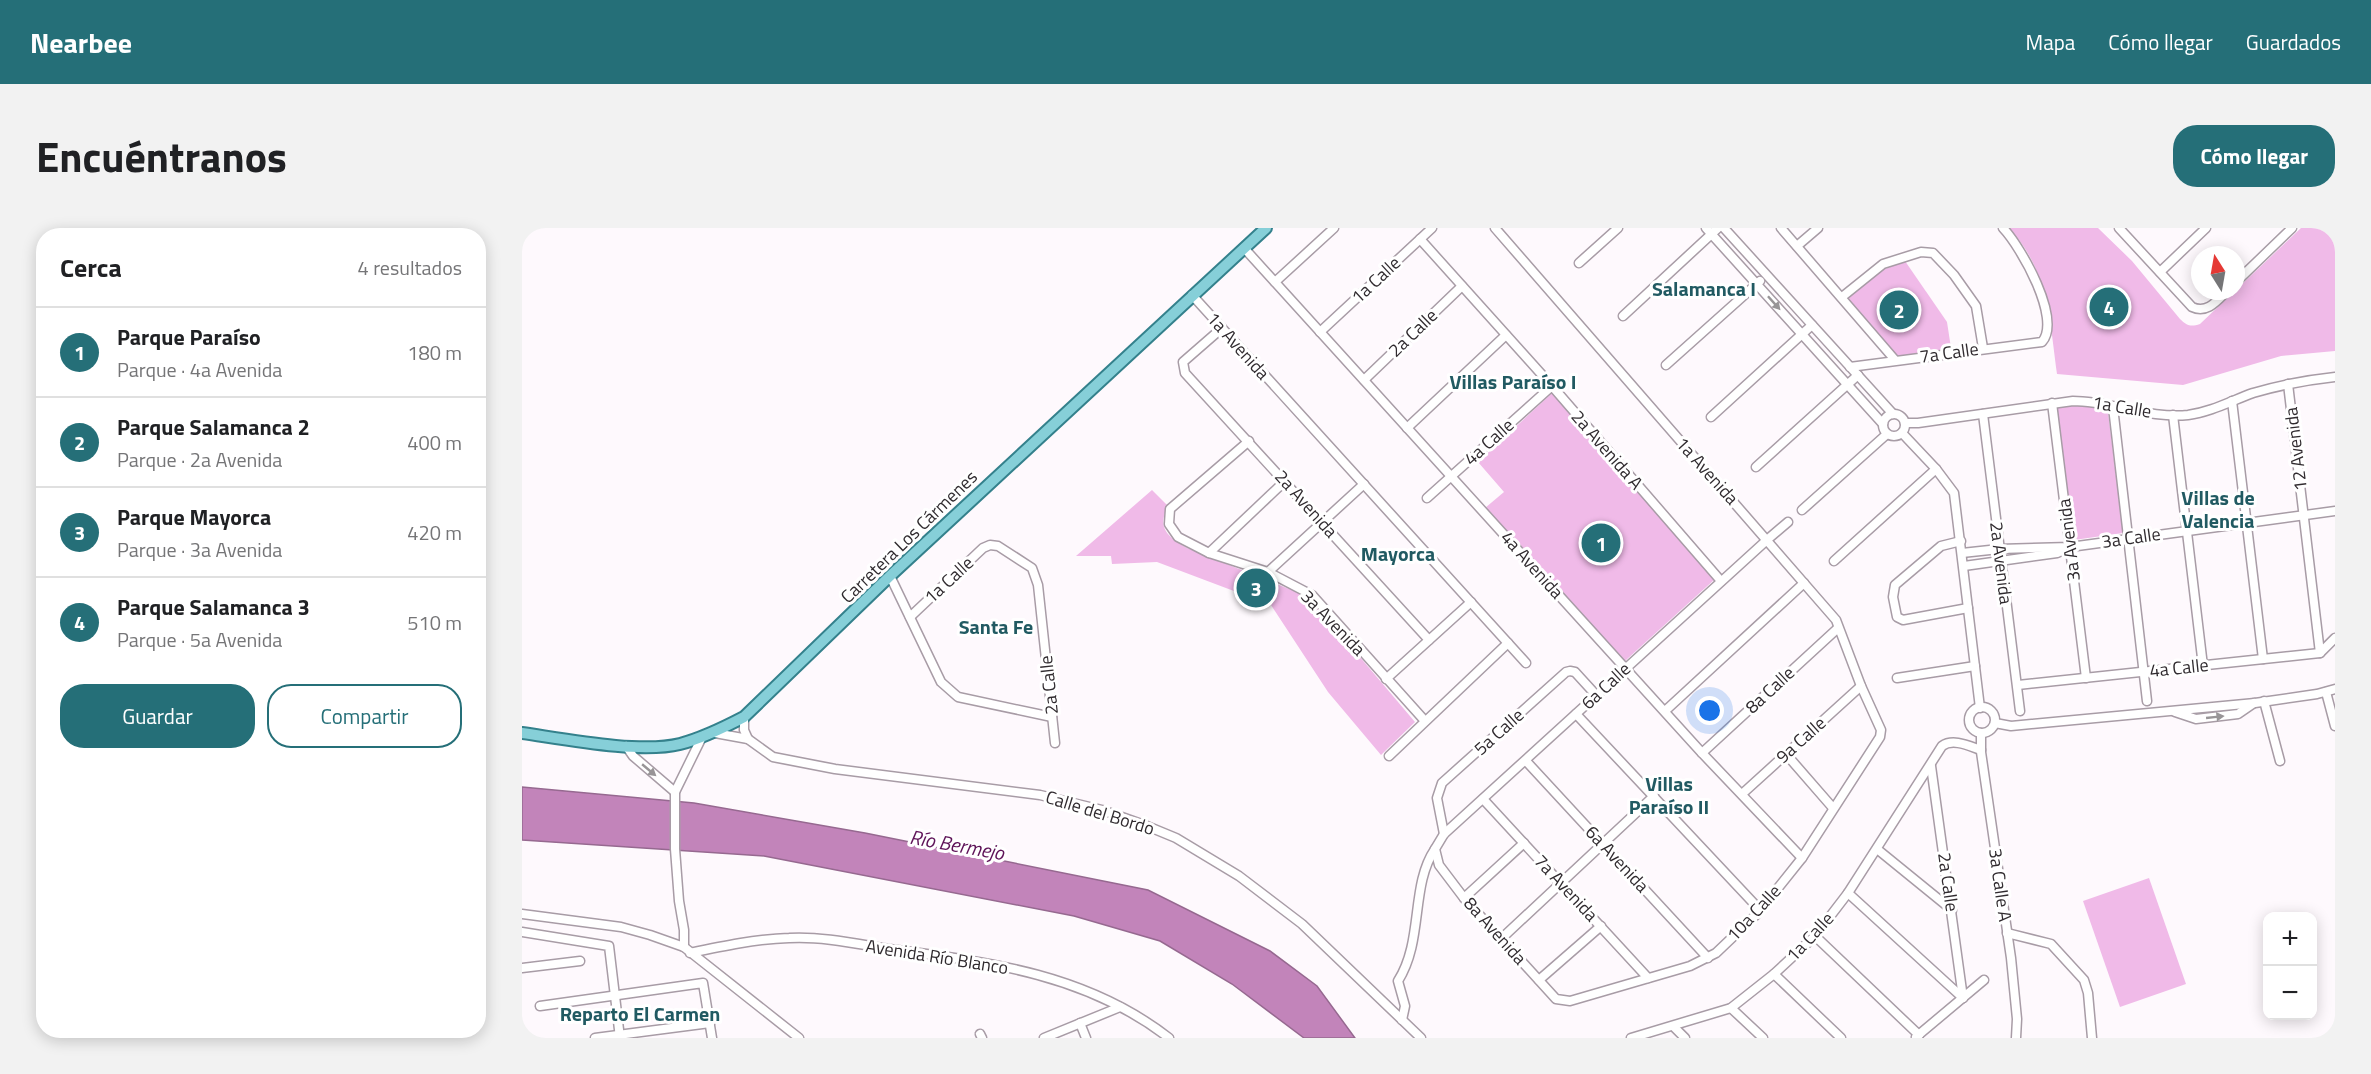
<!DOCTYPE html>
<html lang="es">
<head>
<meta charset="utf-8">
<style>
  body { margin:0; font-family:"Titillium Web",sans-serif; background:#f2f2f2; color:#202124 }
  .controls { position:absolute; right:18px; bottom:18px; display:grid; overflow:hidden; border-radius:12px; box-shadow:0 3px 15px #0003 }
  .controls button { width:54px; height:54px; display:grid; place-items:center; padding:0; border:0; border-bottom:2px solid #e0e0e0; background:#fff; color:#202124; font:30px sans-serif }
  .compass { position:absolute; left:1669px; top:18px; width:54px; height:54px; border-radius:50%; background:#fff; box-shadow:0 3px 15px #0003; rotate:349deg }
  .you { position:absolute; left:1188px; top:483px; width:21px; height:21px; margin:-15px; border:4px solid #fff; border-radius:50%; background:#1a73e8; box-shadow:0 0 0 9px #1a73e833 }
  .badge { display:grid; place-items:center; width:39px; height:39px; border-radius:50%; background:#256f78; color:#fff; font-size:20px; font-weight:700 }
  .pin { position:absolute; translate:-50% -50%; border:3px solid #fff; box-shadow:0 2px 6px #0006 }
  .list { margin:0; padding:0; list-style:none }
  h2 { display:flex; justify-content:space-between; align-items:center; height:78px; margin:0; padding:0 24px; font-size:26px }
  h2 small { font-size:20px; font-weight:400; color:#757577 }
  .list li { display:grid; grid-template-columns:39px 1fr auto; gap:18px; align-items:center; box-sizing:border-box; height:90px; padding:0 24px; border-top:2px solid #e0e0e0 }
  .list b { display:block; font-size:22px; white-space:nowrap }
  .list p { margin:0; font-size:20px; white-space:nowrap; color:#757577 }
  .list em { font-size:20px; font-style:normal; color:#757577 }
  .actions { display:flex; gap:12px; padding:18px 24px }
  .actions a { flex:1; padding:14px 0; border:2px solid #256f78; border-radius:24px; text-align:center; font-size:21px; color:#256f78 }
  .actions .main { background:#256f78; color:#fff }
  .map { position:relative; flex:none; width:1813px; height:810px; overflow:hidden; border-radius:24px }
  header { display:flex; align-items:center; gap:36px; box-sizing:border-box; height:84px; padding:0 30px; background:#256f78; color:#fff }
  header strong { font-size:28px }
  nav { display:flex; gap:33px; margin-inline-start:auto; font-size:21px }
  .intro { display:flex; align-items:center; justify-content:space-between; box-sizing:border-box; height:144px; padding:0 36px }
  h1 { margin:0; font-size:42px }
  .button { padding:15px 27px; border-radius:24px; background:#256f78; color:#fff; font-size:21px; font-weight:700 }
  main { display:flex; gap:36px; padding:0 36px }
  aside { flex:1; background:#fff; border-radius:24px; box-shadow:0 3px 15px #0003 }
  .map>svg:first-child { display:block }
</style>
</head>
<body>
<header>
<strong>Nearbee</strong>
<nav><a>Mapa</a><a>Cómo llegar</a><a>Guardados</a></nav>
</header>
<div class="intro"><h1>Encuéntranos</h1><a class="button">Cómo llegar</a></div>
<main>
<aside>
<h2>Cerca<small>4 resultados</small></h2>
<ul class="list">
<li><span class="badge">1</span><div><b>Parque Paraíso</b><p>Parque · 4a Avenida</p></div><em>180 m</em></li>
<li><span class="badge">2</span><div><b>Parque Salamanca 2</b><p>Parque · 2a Avenida</p></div><em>400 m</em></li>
<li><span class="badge">3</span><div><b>Parque Mayorca</b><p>Parque · 3a Avenida</p></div><em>420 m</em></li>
<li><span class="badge">4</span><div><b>Parque Salamanca 3</b><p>Parque · 5a Avenida</p></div><em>510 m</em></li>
</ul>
<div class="actions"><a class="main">Guardar</a><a>Compartir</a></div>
</aside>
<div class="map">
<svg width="1813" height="810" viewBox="0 0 1813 810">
  <rect width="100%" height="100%" fill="#fef9fd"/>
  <!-- green -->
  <g fill="#f0bae8">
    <path d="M 1487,0 L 1576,0 L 1610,33 L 1658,91 C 1665,98 1669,99 1678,96 L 1779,0 L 1813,0 L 1813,123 L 1759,128 L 1661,157 L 1535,146 C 1528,94 1526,41 1487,0 Z"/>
    <path d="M 1383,33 L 1425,94 L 1429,120 L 1376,129 L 1326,70 L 1361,42 Z"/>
    <path d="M 1030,165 L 1193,351 L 1103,433 L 963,280 L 982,264 L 956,234 Z"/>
    <path d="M 1535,177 L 1567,177 L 1586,184 L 1601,305 L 1552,312 Z"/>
    <path d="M 630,262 L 646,278 C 634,301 647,309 665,320 L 787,369 L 893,494 L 859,527 L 806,464 L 749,377 L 635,334 L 590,336 L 589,328 L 554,328 Z"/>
    <path d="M 1627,650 L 1664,756 L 1598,779 L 1561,673 Z"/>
  </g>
  <!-- water -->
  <path fill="#c284ba" stroke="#966990" stroke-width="1.5" d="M 0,559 L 172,575 L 343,605 L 626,662 L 748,723 L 795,758 L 833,810 L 782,810 L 710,756 L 638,713 L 552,688 L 242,628 L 0,612 Z"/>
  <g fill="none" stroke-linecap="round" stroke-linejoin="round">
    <!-- minor casing -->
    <g stroke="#a89ca6" stroke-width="11">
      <g id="minor">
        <path d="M 973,0 L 1314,392 L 1339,458 L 1359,502 L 1358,509 L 1280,630 L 1236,685 L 1194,725 L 1168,738 L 1048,773 L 1034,771 L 942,670 L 917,637 L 913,621 L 922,606 L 1246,311 L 1266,294"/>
        <path d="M 1184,0 L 1361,196"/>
        <path d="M 1202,0 L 1371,186"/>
        <path d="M 1259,0 L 1373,132"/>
        <path d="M 1597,0 L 1670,79 C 1685,86 1695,73 1705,63"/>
        <path d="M 898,11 L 1030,158 L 1199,353"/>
        <path d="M 1275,18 L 1296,0"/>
        <path d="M 722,20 L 1180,525 L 1280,630"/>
        <path d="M 1057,35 L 1096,0"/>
        <path d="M 1638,44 L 1684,0"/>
        <path d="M 753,54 L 812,0"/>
        <path d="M 1714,54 L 1770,0"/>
        <path d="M 670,67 L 1004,435"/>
        <path d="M 1320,69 L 1361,36 L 1399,24 L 1411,25 L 1432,47 L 1454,78 L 1461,120"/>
        <path d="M 1101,88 L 1196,0"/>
        <path d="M 700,100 L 661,134 L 663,145 L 907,412"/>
        <path d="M 798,104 L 910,0"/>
        <path d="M 1144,137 L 1238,53"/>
        <path d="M 1328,139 L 1520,114 C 1540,91 1499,19 1481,0"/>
        <path d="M 842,152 L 940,58"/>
        <path d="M 1766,156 L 1798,425"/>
        <path d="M 1710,173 L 1741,431"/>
        <path d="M 1530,175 L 1564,450"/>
        <path d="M 1591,179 L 1625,473"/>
        <circle cx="1372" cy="197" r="11"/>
        <path d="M 1461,186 L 1498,483"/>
        <path d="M 1651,187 L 1681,438"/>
        <path d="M 1189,189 L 1290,97"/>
        <path d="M 1383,195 L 1396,195 L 1551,173 C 1589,173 1627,191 1666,187 C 1689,184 1709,173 1731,165 C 1758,157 1785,152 1813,149"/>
        <path d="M 885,200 L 984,107"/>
        <path d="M 1380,205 L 1414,241 L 1432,265 L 1458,480"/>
        <path d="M 727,213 L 648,281 L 647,296 L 656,309 L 687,325 L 746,344 L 790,367 L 903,493"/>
        <path d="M 1234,239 L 1336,147"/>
        <path d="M 905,270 L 1030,158"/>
        <path d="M 1280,282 L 1365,206"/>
        <path d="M 1439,313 L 1419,318 L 1373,357 L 1371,369 L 1375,389 L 1381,392 L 1446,380"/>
        <path d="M 687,325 L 763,253"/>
        <path d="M 1440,325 L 1477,321 L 1548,319 L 1813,283"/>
        <path d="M 1312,333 L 1414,241"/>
        <path d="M 1442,338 L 1535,325 L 1548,319"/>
        <path d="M 746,344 L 842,256"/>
        <path d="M 368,348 L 419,454 L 436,469 L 530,489"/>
        <path d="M 388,389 L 461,320 L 468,317 L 476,318 L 510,340 L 516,357 L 533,515"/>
        <path d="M 1375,450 L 1453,438"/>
        <path d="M 864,451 L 949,374"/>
        <path d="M 1496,457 L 1798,425 L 1813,410"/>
        <path d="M 1804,464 L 1813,498"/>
        <path d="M 1742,473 L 1758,533"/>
        <circle cx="1460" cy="492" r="13"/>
        <path d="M 1143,483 L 1282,355"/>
        <path d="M 1653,484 L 1674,491 L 1716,486 L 1732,475"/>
        <path d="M 1054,486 L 1238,682"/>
        <path d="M 222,489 L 222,502 L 226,511"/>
        <path d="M 1473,495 L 1489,498 L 1733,475 L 1795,466 L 1813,461"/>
        <path d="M 193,505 L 226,511 L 251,529 L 313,541 L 518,567 L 580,582 L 625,598 L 654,610 L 717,648 L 780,696 L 899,810"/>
        <path d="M 1459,505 L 1459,524 L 1489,730 L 1495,791 L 1494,810"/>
        <path d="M 104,518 L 111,528 L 153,564"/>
        <path d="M 1180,525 L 1316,400"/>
        <path d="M 1264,526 L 1311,580"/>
        <path d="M 867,528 L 986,415"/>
        <path d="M 1004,533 L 1186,730"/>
        <path d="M 1409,538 L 1441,770"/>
        <path d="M 1220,566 L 1339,458"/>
        <path d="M 961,571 L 1126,750"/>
        <path d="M 922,606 L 915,570 L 920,555 L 1044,444 L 1048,443 L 1053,444 L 1074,467"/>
        <path d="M 1355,621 L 1430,682"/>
        <path d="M 1326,665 L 1441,770"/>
        <path d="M 942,670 L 1002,615"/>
        <path d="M 0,686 L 99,699 L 128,707 L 162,719 L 277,810"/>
        <path d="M 0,704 L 87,718 L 98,810"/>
        <path d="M 1485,705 L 1529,716 L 1562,752 L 1566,765 L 1570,810"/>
        <path d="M 1293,708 L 1397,807"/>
        <path d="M 980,710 L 1132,568"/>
        <path d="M 162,719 L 162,702 L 157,673 L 153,621 L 153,564 L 180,509"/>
        <path d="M 168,725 C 201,718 234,711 267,710 C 299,708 336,716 367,721 C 467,734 565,746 647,810"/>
        <path d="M 0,740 L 58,733"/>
        <path d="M 1252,746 L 1319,810"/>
        <path d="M 1017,752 L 1079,698"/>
        <path d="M 18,778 L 181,755 L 190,810"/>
        <path d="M 1209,780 L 1241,810"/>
        <path d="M 880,792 L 883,778 L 876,753 C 902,712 888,658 913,621"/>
        <path d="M 558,795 L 564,810"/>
        <path d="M 1152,799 L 1163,810"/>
        <path d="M 458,806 L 460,810"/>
        <path d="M 1394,809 L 1462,752"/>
        <path d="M 73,810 L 188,795"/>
        <path d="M 522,810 L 598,779"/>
        <path d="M 1109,810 L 1209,780 L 1252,746 L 1293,708 L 1326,665 L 1420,518 C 1431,510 1447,518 1459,522"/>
      </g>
    </g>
    <!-- major casing -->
    <g stroke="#34818c" stroke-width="14">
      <path id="major" d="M 0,505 C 42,511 118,526 158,516 C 181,510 201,500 222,489 L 368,348 L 744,0"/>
    </g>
    <!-- minor -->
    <use href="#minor" stroke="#fff" stroke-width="8"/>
    <!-- major -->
    <use href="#major" stroke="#86cfd8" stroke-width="10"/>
  </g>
  <!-- one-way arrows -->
  <defs><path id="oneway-solid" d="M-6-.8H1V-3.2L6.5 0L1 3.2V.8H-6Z" transform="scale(1.5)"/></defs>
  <g fill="#989597">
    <use href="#oneway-solid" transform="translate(1252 75) rotate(48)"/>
    <use href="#oneway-solid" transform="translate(1693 489) rotate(-6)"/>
    <use href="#oneway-solid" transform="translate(127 542) rotate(40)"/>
  </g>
  <g text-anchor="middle" stroke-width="6" stroke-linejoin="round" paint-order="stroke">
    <!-- street labels -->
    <g font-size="18" fill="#302b2f" stroke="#fff">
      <text transform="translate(854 52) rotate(-43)" y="6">1a Calle</text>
      <text transform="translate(891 105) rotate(-44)" y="6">2a Calle</text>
      <text transform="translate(716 118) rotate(48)" y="6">1a Avenida</text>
      <text transform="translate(1427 125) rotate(-8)" y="6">7a Calle</text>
      <text transform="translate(1600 179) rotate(9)" y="6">1a Calle</text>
      <text transform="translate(967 214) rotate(-42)" y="6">4a Calle</text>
      <text transform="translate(1774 221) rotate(-97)" y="6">12 Avenida</text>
      <text transform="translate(1085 222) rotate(49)" y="6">2a Avenida A</text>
      <text transform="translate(1185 243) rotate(48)" y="6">1a Avenida</text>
      <text transform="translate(784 276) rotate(48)" y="6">2a Avenida</text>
      <text transform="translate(387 309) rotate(-44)" y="6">Carretera Los Cármenes</text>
      <text transform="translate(1609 310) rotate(-8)" y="6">3a Calle</text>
      <text transform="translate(1547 312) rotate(-97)" y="6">3a Avenida</text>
      <text transform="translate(1479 335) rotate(83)" y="6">2a Avenida</text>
      <text transform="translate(1010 337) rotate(48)" y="6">4a Avenida</text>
      <text transform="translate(427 352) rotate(-43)" y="6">1a Calle</text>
      <text transform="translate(811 395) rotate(46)" y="6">3a Avenida</text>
      <text transform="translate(1657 440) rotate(-6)" y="6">4a Calle</text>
      <text transform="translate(527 457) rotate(-96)" y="6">2a Calle</text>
      <text transform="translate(1084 458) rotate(-43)" y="6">6a Calle</text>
      <text transform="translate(1248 462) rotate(-43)" y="6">8a Calle</text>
      <text transform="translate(977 504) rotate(-42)" y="6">5a Calle</text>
      <text transform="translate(1279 512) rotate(-42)" y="6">9a Calle</text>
      <text transform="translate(578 585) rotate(17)" y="6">Calle del Bordo</text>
      <text transform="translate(1095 631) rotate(47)" y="6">6a Avenida</text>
      <text transform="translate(1426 654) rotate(82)" y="6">2a Calle</text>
      <text transform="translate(1478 657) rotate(82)" y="6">3a Calle A</text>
      <text transform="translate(1044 660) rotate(47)" y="6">7a Avenida</text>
      <text transform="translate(1232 685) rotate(-47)" y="6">10a Calle</text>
      <text transform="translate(973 703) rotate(48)" y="6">8a Avenida</text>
      <text transform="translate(1288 709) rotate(-47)" y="6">1a Calle</text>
      <text transform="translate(415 729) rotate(9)" y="6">Avenida Río Blanco</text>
    </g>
    <!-- neighbourhood labels -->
    <g font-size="20" font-weight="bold" fill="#215a62" stroke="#fff">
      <text x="1182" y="68">Salamanca I</text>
      <text x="991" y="161">Villas Paraíso I</text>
      <text x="1696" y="277">Villas de<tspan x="1696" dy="23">Valencia</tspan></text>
      <text x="876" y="333">Mayorca</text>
      <text x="474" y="406">Santa Fe</text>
      <text x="1147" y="563">Villas<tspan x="1147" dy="23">Paraíso II</tspan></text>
      <text x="118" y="793">Reparto El Carmen</text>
    </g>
    <!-- water labels -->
    <g font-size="20" font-style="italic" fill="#5e1358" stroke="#fff">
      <text transform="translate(435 617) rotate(10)" y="7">Río Bermejo</text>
    </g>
  </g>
</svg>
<div class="controls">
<button>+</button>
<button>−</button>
</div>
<svg class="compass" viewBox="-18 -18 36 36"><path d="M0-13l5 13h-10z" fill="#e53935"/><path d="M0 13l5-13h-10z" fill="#757577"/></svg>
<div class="you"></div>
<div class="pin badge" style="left:1079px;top:315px">1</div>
<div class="pin badge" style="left:1377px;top:82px">2</div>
<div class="pin badge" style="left:734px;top:360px">3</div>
<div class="pin badge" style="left:1587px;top:79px">4</div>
</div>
</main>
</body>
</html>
